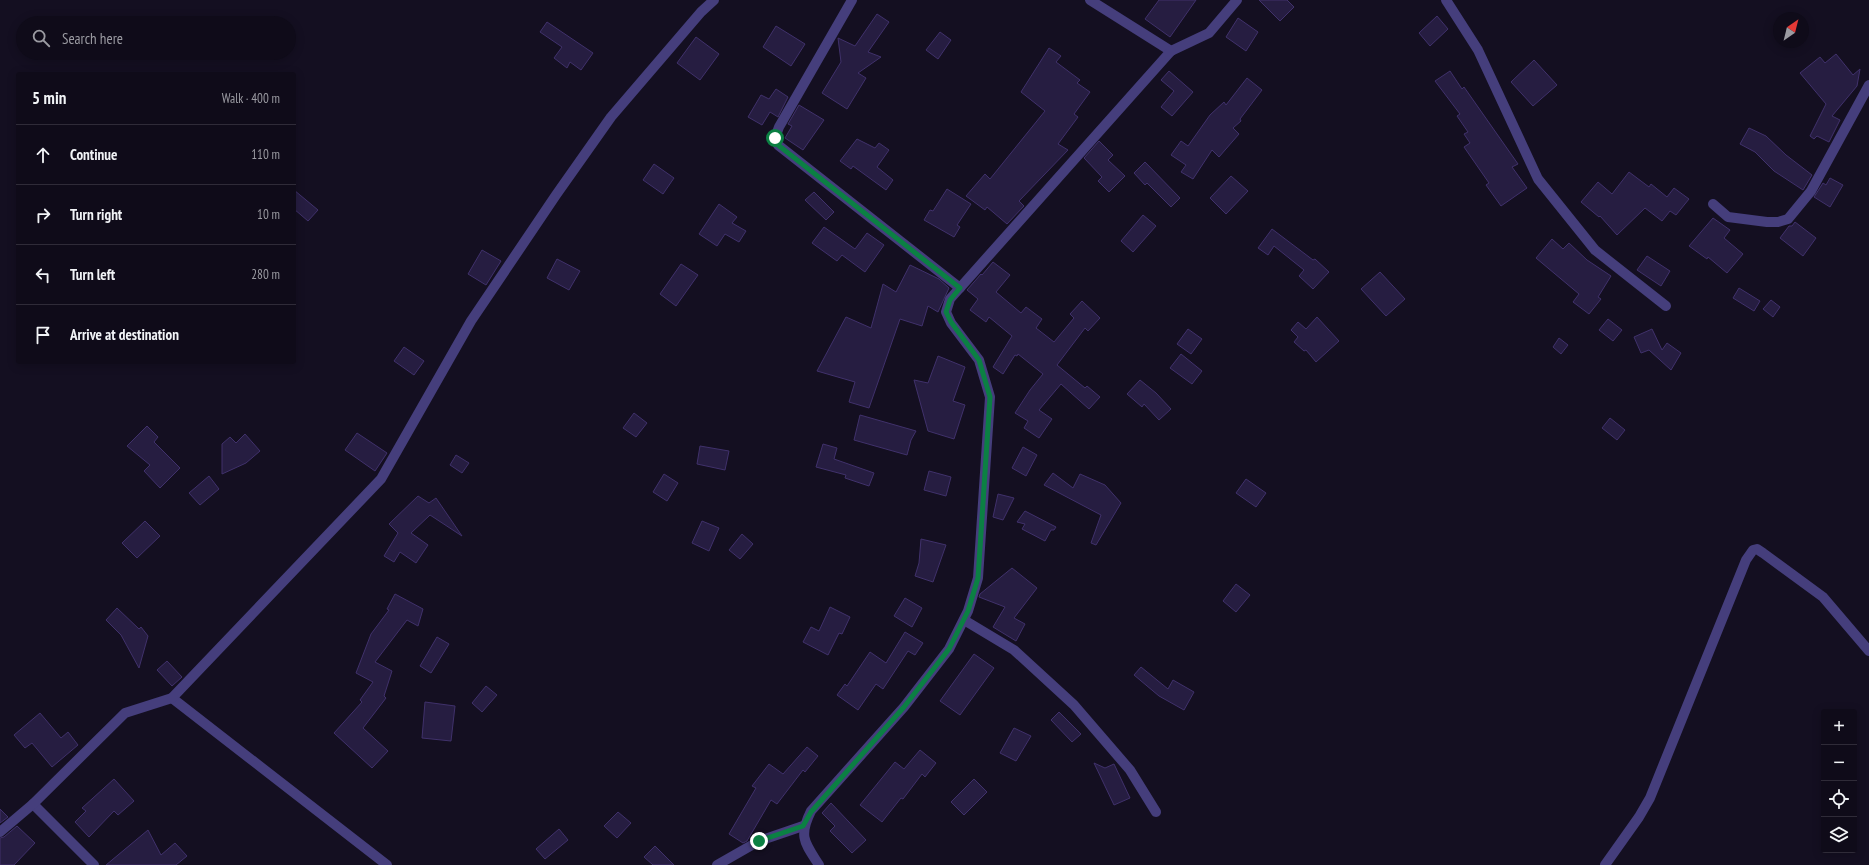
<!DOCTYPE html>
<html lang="en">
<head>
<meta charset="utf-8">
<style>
  body { margin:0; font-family:"PT Sans Narrow",sans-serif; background:#1d1926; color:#f1f3f6 }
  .controls { position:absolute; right:12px; bottom:12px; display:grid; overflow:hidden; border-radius:4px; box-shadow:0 2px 10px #0003 }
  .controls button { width:36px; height:36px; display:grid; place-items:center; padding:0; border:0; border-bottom:1px solid #2f2b38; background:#0f0b19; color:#f1f3f6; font:20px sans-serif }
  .compass { position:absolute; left:1773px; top:12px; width:36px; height:36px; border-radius:50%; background:#0f0b19; box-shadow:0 2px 10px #0003; rotate:35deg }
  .stop { position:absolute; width:12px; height:12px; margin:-9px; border:3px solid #0b8043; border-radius:50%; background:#fff }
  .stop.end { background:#0b8043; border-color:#fff; box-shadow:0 1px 4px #0008 }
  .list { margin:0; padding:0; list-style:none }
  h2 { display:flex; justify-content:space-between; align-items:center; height:52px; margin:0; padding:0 16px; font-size:17px }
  h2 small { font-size:13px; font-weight:400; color:#9b9ba2 }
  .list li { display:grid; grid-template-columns:26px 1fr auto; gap:12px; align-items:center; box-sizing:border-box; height:60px; padding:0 16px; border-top:1px solid #2f2b38 }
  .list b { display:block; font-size:15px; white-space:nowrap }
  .list em { font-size:13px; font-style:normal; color:#9b9ba2 }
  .icon { flex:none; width:22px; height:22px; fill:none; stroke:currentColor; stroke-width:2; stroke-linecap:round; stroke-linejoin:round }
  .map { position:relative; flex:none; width:1869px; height:865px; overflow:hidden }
  .search { position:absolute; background:#0f0b19; box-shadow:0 2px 10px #0003; left:16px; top:16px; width:280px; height:44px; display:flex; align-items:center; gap:10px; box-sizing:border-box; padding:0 14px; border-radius:22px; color:#9b9ba2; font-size:15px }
  .panel { position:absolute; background:#0f0b19; box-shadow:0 2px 10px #0003; left:16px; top:72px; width:280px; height:292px; border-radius:4px }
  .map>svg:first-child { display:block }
</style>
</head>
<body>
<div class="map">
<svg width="1869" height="865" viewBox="0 0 1869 865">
  <rect width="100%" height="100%" fill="#140f21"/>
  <!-- building -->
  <g fill="#261d41" stroke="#40316b">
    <path d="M 1159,0 L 1196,0 L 1170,37 L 1145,19 Z"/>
    <path d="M 1259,0 L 1287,0 L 1294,7 L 1280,21 Z"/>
    <path d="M 877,14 L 889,22 L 868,52 L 881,57 L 858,73 L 866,78 L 847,109 L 822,93 L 841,62 L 838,38 L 855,46 Z"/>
    <path d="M 1437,16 L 1448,29 L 1430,46 L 1419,33 Z"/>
    <path d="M 1238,18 L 1258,32 L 1246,51 L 1226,37 Z"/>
    <path d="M 547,22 L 593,53 L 581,70 L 570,62 L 567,68 L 554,58 L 562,47 L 540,32 Z"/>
    <path d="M 776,26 L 805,44 L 791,66 L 763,47 Z"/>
    <path d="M 940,32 L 951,40 L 938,59 L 926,50 Z"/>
    <path d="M 696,37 L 719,54 L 700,80 L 677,63 Z"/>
    <path d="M 1049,48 L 1061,56 L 1056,62 L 1080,80 L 1077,83 L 1090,92 L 1074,114 L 1078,117 L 1058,144 L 1068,150 L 1019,201 L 1024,206 L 1007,224 L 987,207 L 985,210 L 966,196 L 985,174 L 990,179 L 1045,111 L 1021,92 Z"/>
    <path d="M 1836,54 L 1853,75 L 1860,69 L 1857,86 L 1832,116 L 1840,120 L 1829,142 L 1817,136 L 1814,139 L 1810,136 L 1826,104 L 1800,73 L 1820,57 L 1825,63 Z"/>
    <path d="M 1534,60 L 1557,85 L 1533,106 L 1511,82 Z"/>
    <path d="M 1169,71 L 1193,92 L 1172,116 L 1161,107 L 1174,91 L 1161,80 Z"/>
    <path d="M 1450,71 L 1462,89 L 1464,87 L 1518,164 L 1512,167 L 1527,188 L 1501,206 L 1486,185 L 1489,183 L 1464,147 L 1470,143 L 1464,134 L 1468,132 L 1457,116 L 1460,114 L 1435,81 Z"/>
    <path d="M 1247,78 L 1262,90 L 1240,119 L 1241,121 L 1233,128 L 1239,134 L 1219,157 L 1212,150 L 1193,179 L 1181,172 L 1186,165 L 1171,155 L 1181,141 L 1188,146 L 1210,115 L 1224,102 L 1226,105 Z"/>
    <path d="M 776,89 L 788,97 L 778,117 L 770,112 L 762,125 L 748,117 L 761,95 L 769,99 Z"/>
    <path d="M 799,105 L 824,120 L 803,150 L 785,138 L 792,126 L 788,124 Z"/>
    <path d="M 1749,128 L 1766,136 L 1786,155 L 1812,175 L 1803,190 L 1774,171 L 1755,152 L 1740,144 Z"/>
    <path d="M 857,139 L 875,148 L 879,143 L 889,150 L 877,167 L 893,180 L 886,190 L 853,166 L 851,169 L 840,161 Z"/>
    <path d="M 1099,141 L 1113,155 L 1108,160 L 1125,176 L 1109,192 L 1098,181 L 1102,177 L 1084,158 Z"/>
    <path d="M 1145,162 L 1180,198 L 1171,207 L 1147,183 L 1145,185 L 1134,173 Z"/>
    <path d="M 654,164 L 674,178 L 663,194 L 643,180 Z"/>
    <path d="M 1629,172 L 1649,187 L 1651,184 L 1667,197 L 1674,188 L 1689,199 L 1676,215 L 1670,211 L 1662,221 L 1645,208 L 1617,235 L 1600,216 L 1599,217 L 1581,202 L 1598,182 L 1612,194 Z"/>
    <path d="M 1231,176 L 1248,191 L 1226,214 L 1210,198 Z"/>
    <path d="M 1830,178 L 1843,185 L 1830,207 L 1814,197 L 1823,183 L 1826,185 Z"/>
    <path d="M 947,189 L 971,204 L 957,225 L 960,227 L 954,237 L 924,220 L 930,210 L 933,211 Z"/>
    <path d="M 294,190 L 318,210 L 308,221 L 294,209 Z"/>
    <path d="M 814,192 L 834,212 L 826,220 L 805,200 Z"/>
    <path d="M 719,204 L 737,217 L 732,223 L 746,231 L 739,242 L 725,234 L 717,246 L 699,234 Z"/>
    <path d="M 1143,215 L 1156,226 L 1133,252 L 1121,241 Z"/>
    <path d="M 1713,218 L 1730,230 L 1724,238 L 1743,254 L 1727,273 L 1708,257 L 1707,259 L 1689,246 Z"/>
    <path d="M 1795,222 L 1816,238 L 1803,256 L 1780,238 L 1789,226 L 1792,226 Z"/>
    <path d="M 824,227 L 855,249 L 867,233 L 884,245 L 865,272 L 842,255 L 837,261 L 812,243 Z"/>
    <path d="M 1272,229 L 1313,260 L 1315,259 L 1329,272 L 1313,289 L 1299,276 L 1304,270 L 1274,246 L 1268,255 L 1258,248 Z"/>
    <path d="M 1552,239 L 1563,249 L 1569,243 L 1587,260 L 1611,276 L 1598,297 L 1601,299 L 1589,314 L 1573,302 L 1579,294 L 1536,258 Z"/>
    <path d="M 482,250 L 501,261 L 486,285 L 468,274 Z"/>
    <path d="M 1647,256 L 1670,271 L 1661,286 L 1637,270 Z"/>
    <path d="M 557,259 L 580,271 L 569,290 L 547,278 Z"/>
    <path d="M 993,262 L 1010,275 L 996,292 L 1021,313 L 1026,307 L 1042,319 L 1036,328 L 1054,342 L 1074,318 L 1070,314 L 1082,301 L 1100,318 L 1088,331 L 1085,328 L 1057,365 L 1085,388 L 1087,386 L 1100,397 L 1089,409 L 1061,384 L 1039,410 L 1052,419 L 1039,438 L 1024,428 L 1028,421 L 1015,413 L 1030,390 L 1043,374 L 1018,354 L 1017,356 L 1015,355 L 1003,374 L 993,367 L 1012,336 L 989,317 L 986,322 L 970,310 L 978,299 L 967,290 L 981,274 L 982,275 Z"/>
    <path d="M 681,264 L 698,275 L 676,306 L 660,294 Z"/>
    <path d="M 910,265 L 939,279 L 949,288 L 938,312 L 928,306 L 922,326 L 900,319 L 869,408 L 849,402 L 855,382 L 817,371 L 846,317 L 871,328 L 883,284 L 896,292 Z"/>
    <path d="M 1380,272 L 1405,299 L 1386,316 L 1361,289 Z"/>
    <path d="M 1739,288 L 1760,301 L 1754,311 L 1733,298 Z"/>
    <path d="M 1771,300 L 1780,307 L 1773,317 L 1763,309 Z"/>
    <path d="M 1317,317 L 1339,341 L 1316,362 L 1306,350 L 1304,351 L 1294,342 L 1298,337 L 1291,330 L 1298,322 L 1306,329 Z"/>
    <path d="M 1608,319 L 1622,330 L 1613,341 L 1599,330 Z"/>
    <path d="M 1188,329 L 1202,339 L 1191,354 L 1177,344 Z"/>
    <path d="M 1652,329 L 1662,350 L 1667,343 L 1681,353 L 1671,370 L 1649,350 L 1641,353 L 1634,337 Z"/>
    <path d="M 1559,338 L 1568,345 L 1561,354 L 1553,347 Z"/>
    <path d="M 404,347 L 424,361 L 414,375 L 394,361 Z"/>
    <path d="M 1181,354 L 1202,371 L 1192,384 L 1170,368 Z"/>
    <path d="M 938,356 L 965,367 L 953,401 L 965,405 L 954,439 L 928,431 L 914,380 L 928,383 Z"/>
    <path d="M 1140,380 L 1156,393 L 1171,409 L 1159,420 L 1144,404 L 1142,407 L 1127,394 Z"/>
    <path d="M 634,413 L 647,423 L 636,437 L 623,428 Z"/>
    <path d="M 860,415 L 916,431 L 911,440 L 907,455 L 854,440 Z"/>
    <path d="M 1610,418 L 1625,430 L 1617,440 L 1602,428 Z"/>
    <path d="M 147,426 L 158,437 L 154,442 L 180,468 L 160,488 L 144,471 L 150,465 L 127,446 Z"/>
    <path d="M 357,433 L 387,453 L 375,471 L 345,450 Z"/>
    <path d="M 245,434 L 260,451 L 246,463 L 222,474 L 222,444 L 230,437 L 236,443 Z"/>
    <path d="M 823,444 L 837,448 L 834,459 L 874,473 L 869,486 L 845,478 L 846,475 L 816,467 Z"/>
    <path d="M 700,446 L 729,451 L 725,470 L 697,464 Z"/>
    <path d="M 1023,447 L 1037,455 L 1026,476 L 1012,468 Z"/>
    <path d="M 456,455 L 469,463 L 462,473 L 450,465 Z"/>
    <path d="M 929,471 L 951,477 L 946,496 L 924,490 Z"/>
    <path d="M 1053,473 L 1073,488 L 1080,474 L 1105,485 L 1121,503 L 1096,545 L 1091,543 L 1101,515 L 1044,485 Z"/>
    <path d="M 664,474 L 678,483 L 667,501 L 653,492 Z"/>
    <path d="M 209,476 L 219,489 L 200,505 L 189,493 Z"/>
    <path d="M 1246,479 L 1266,493 L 1256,507 L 1236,493 Z"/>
    <path d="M 998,494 L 1014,498 L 1003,520 L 993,517 Z"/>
    <path d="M 418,496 L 429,503 L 436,498 L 462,536 L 430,515 L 411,533 L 428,545 L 416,563 L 400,552 L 394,562 L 384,556 L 398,533 L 389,524 Z"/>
    <path d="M 1025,511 L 1056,527 L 1054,530 L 1051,530 L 1045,541 L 1022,529 L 1025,524 L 1017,522 Z"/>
    <path d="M 145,521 L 160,536 L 137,558 L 122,543 Z"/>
    <path d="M 702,521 L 719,528 L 709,551 L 692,543 Z"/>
    <path d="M 742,534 L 753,544 L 740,559 L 729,550 Z"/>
    <path d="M 921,539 L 946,545 L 933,582 L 915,576 L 919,563 Z"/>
    <path d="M 1012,568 L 1037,588 L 1014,618 L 1025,624 L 1016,641 L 993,627 L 1005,607 L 979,597 L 980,594 Z"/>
    <path d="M 1236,584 L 1250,595 L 1236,612 L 1223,601 Z"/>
    <path d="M 395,594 L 423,609 L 418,626 L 407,620 L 375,662 L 392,671 L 384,696 L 386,698 L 363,728 L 388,751 L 372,768 L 334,733 L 362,702 L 360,700 L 373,682 L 356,673 L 371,634 L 389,610 L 387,609 Z"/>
    <path d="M 905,598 L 922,608 L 912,627 L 894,616 Z"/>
    <path d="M 830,607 L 850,617 L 842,634 L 839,633 L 828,655 L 803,642 L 811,627 L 819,631 Z"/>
    <path d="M 117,608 L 139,629 L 141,627 L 148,636 L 139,668 L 121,635 L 106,620 Z"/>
    <path d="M 905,632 L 923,643 L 915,655 L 908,651 L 883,689 L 876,684 L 858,710 L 837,695 L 845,684 L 847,686 L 870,652 L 886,663 Z"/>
    <path d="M 437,637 L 449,644 L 431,673 L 420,666 Z"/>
    <path d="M 974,654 L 994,668 L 960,715 L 940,701 Z"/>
    <path d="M 167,661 L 182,677 L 172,686 L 157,670 Z"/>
    <path d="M 1141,667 L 1168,689 L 1173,680 L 1194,692 L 1184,710 L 1159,696 L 1134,675 Z"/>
    <path d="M 486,686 L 497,695 L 482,712 L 472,703 Z"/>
    <path d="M 425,702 L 455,706 L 451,741 L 422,738 Z"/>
    <path d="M 1059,712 L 1081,734 L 1072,742 L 1051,720 Z"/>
    <path d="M 40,713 L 61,738 L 68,732 L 78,745 L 52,767 L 32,743 L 25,748 L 14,735 Z"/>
    <path d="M 1014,728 L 1031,736 L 1016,761 L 1000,753 Z"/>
    <path d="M 807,747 L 818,756 L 805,772 L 803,770 L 777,804 L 771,800 L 747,841 L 743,843 L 729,834 L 756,788 L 752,786 L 769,764 L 783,774 Z"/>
    <path d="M 920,750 L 936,763 L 925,777 L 922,774 L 903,799 L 901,798 L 882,822 L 860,805 L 895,762 L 904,769 Z"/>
    <path d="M 1094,763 L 1105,768 L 1114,764 L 1130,798 L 1114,805 Z"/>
    <path d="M 114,779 L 134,801 L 118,815 L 114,811 L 89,837 L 75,822 L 86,811 L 82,808 Z"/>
    <path d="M 974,779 L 987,792 L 964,815 L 951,802 Z"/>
    <path d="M 831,803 L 866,840 L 852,853 L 830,831 L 835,826 L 822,813 Z"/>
    <path d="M 0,809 L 8,817 L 0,823 Z"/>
    <path d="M 618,812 L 631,823 L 617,838 L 604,826 Z"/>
    <path d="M 17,826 L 35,843 L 14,865 L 0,865 L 0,838 L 4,837 Z"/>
    <path d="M 559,829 L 568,840 L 545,859 L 536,849 Z"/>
    <path d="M 148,830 L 161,855 L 175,843 L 187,856 L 176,865 L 106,865 Z"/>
    <path d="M 655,846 L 674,865 L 653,865 L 644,857 Z"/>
  </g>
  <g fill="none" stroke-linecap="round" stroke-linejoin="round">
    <!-- street -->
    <g stroke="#453e7c" stroke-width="10">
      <path d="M 852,0 L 779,127 L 775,138 L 778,145 L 960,288"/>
      <path d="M 1090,0 L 1171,51"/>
      <path d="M 1446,0 L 1478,50 L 1538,179 L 1595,250 L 1666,306"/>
      <path d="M 1713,204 L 1728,217 L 1767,222 L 1778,222 L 1788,219 L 1811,191 L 1869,85"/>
      <path d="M 964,620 L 1014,650 L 1074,705 L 1130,770 L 1156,812"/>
      <path d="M 172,698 L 387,865"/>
      <path d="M 33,804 L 94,865"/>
      <path d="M 0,832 L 33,804 L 125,713 L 172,698 L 381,479 L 471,321 L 556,195 L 611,117 L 701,12 L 714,0"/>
      <path d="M 717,865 L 759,841 L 803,826"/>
      <path d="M 819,865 C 805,843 798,837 811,811 L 904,707 L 949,649 L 968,611 L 978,578 L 990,397 L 979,360 L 951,323 L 946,312 L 950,299 L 1171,51 L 1209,33 L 1237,0"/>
      <path d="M 1605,865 L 1639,817 L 1650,798 L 1746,560 L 1753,550 L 1757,549 L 1763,553 L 1823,597 L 1869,651"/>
    </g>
  </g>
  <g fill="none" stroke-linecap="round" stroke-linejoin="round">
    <!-- route -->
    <path stroke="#0b8043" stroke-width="5" d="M 759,841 L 803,826 L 811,812 L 904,707 L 949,649 L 968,611 L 978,578 L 990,397 L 979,360 L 951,322 L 946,312 L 950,300 L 960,288 L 778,145 L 775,138"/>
  </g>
</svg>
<div class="controls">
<button>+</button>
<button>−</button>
<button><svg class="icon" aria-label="locate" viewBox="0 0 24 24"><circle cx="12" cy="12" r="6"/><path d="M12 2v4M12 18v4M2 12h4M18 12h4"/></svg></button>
<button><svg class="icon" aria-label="layers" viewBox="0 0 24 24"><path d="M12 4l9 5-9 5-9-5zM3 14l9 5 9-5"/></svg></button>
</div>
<svg class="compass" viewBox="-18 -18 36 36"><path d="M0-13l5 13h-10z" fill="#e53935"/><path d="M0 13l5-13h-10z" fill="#9b9ba2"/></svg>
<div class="stop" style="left:775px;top:138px"></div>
<div class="stop end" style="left:759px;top:841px"></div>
<div class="search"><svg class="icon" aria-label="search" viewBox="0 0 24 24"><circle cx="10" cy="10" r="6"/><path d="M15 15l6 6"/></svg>Search here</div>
<section class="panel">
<h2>5 min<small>Walk · 400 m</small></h2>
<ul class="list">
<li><svg class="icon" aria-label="ahead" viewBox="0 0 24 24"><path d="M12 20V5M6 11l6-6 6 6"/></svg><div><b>Continue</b></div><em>110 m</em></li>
<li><svg class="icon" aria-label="right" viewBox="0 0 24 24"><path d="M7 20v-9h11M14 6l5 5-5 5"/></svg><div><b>Turn right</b></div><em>10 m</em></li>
<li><svg class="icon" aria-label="left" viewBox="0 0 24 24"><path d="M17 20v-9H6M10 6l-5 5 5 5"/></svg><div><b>Turn left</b></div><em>280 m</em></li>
<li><svg class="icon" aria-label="arrive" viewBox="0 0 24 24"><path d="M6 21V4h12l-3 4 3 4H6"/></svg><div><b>Arrive at destination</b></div></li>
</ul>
</section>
</div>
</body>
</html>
